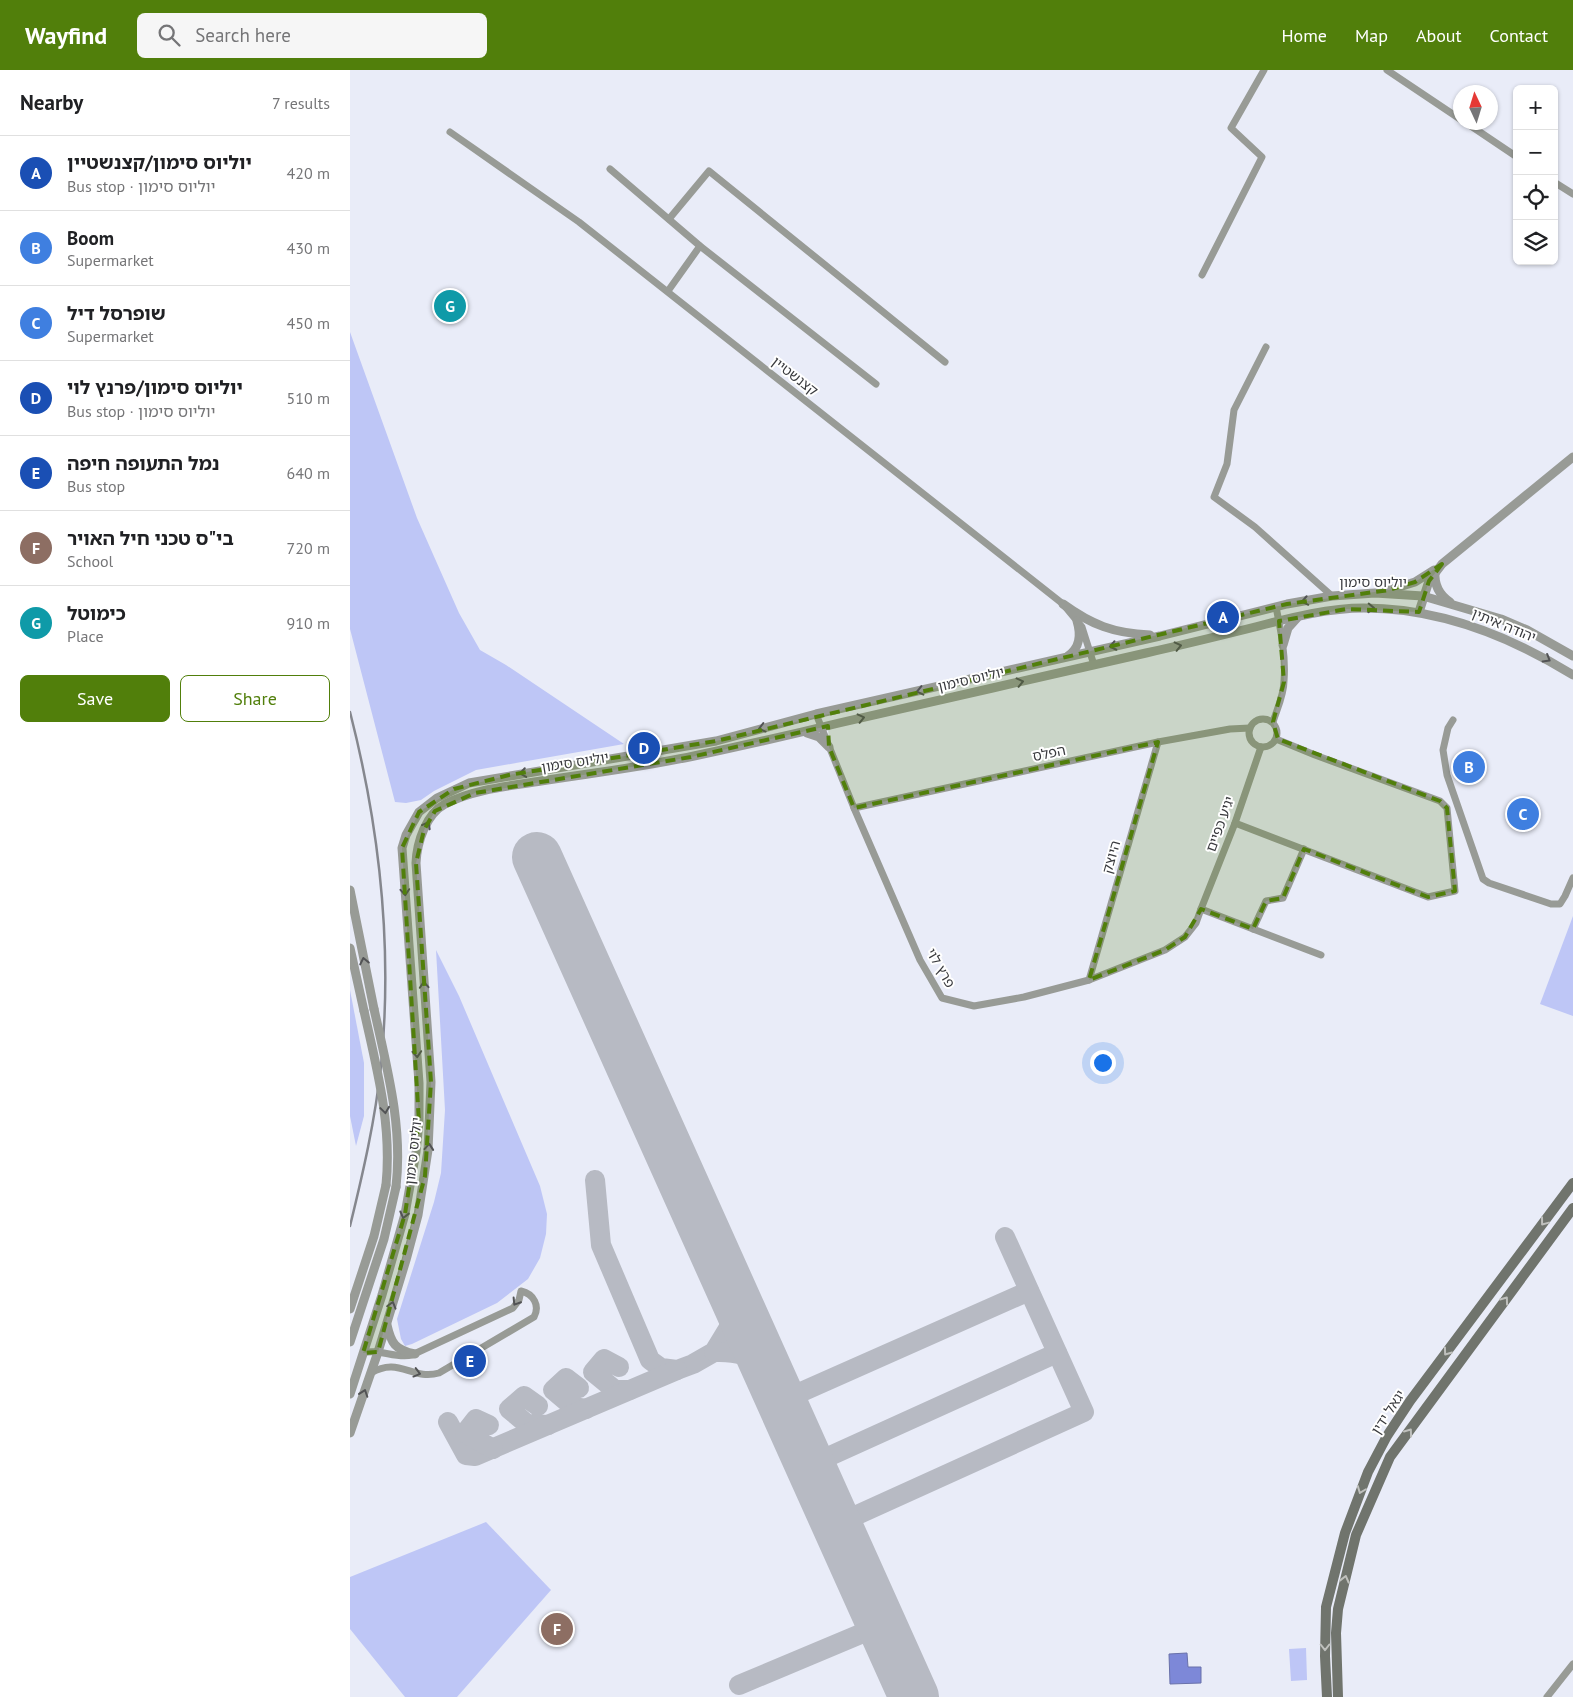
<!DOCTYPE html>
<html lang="en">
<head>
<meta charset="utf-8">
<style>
  body { margin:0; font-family:"PT Sans","Noto Sans Hebrew",sans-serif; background:#f6f6f6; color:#202124 }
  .controls { position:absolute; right:15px; top:15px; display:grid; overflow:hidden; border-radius:8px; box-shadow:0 1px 4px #0004 }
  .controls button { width:45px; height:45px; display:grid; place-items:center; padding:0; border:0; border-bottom:1px solid #e0e0e0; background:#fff; color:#202124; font:25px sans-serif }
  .compass { position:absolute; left:1103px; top:15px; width:45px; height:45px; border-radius:50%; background:#fff; box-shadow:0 1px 4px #0004; rotate:356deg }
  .you { position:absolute; left:752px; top:992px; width:18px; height:18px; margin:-12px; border:4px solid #fff; border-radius:50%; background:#1a73e8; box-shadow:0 0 0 8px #1a73e833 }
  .badge { display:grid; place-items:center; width:32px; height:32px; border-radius:50%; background:#517f0b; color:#fff; font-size:16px; font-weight:700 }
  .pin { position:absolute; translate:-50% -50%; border:2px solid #fff; box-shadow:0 1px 5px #0006 }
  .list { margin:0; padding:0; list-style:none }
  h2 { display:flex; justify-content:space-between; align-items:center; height:65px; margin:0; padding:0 20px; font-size:21px }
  h2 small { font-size:16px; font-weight:400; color:#757577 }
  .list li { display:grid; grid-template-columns:32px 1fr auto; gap:15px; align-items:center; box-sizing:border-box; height:75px; padding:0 20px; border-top:1px solid #e0e0e0 }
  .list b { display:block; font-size:19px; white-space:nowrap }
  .list p { margin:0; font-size:16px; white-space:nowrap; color:#757577 }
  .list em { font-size:16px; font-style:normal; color:#757577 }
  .actions { display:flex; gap:10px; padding:15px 20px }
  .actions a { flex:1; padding:11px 0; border:1px solid #517f0b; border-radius:8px; text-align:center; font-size:18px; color:#517f0b }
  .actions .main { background:#517f0b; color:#fff }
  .icon { flex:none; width:28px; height:28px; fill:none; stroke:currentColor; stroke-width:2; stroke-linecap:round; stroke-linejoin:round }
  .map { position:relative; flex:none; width:1223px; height:1627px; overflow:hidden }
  header { display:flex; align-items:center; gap:30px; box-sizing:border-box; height:70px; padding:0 25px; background:#517f0b; color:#fff }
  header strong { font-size:24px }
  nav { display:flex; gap:28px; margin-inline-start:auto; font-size:18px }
  .search { width:350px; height:45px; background:#f6f6f6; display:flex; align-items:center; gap:12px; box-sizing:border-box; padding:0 18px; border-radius:8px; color:#757577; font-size:19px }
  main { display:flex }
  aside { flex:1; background:#fff }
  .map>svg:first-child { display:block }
</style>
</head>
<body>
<header>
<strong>Wayfind</strong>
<div class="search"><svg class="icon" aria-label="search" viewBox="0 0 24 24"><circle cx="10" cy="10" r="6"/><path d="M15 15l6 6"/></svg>Search here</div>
<nav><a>Home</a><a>Map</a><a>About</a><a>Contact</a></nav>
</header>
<main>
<aside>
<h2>Nearby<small>7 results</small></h2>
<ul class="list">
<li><span class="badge" style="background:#1a4fb4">A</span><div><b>יוליוס סימון/קצנשטיין</b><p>Bus stop · יוליוס סימון</p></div><em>420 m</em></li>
<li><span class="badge" style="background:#3f7fe0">B</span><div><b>Boom</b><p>Supermarket</p></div><em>430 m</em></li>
<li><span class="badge" style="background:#3f7fe0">C</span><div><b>שופרסל דיל</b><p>Supermarket</p></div><em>450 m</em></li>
<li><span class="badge" style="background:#1a4fb4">D</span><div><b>יוליוס סימון/פרנץ לוי</b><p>Bus stop · יוליוס סימון</p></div><em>510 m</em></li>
<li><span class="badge" style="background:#1a4fb4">E</span><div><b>נמל התעופה חיפה</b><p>Bus stop</p></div><em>640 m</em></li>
<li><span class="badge" style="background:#8d6e63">F</span><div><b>בי&quot;ס טכני חיל האויר</b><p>School</p></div><em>720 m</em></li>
<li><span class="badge" style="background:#0f9aa8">G</span><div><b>כימוטל</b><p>Place</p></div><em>910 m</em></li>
</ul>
<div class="actions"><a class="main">Save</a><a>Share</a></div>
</aside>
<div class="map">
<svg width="1223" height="1627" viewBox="0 0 1223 1627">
  <rect width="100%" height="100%" fill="#e9ecf8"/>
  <!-- green -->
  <g fill="#bec6f6">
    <path d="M 0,262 L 67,448 L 109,543 L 130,580 L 156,595 L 274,674 L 126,700 L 84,721 L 71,730 L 56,733 L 45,732 L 0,559 Z"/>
    <path d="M 1223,846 L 1223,946 L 1190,934 Z"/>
    <path d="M 86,880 L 109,926 L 190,1116 L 197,1144 L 196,1164 L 190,1188 L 178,1209 L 147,1233 L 62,1274 L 55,1276 L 51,1269 L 47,1249 L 84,1132 L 91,1103 L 95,1040 Z"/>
    <path d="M 0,920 L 14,993 L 14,1046 L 6,1076 L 0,1046 Z"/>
    <path d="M 136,1452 L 201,1520 L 107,1627 L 55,1627 L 0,1559 L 0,1507 Z"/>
    <path d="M 956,1578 L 957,1610 L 941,1611 L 939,1579 Z"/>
  </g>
  <!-- water -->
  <path fill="#7d88d8" stroke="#6971aa" d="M 837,1583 L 838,1597 L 851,1597 L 851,1613 L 820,1614 L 819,1584 Z"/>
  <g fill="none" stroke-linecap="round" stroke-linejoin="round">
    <!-- taxiway -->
    <g stroke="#b7bac3" stroke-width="20">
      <path d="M 245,1110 L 251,1175 L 300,1290 L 311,1298 L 327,1300 L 343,1294 L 364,1282 L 378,1259 L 384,1243 L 383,1224"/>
      <path d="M 364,1282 C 388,1281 399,1285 418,1300"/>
      <path d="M 269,1297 L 254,1289 L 243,1302 L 265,1320 L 280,1320"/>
      <path d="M 229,1318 L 216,1308 L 203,1320 L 223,1337 L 236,1339"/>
      <path d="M 431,1331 L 679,1221"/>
      <path d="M 188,1336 L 174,1326 L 159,1339 L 177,1354 L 198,1355"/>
      <path d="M 98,1352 L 116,1385 L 125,1386 L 327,1300"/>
      <path d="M 139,1355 L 126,1349 L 115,1363 L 143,1379"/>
      <path d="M 460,1395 L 707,1283"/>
      <path d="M 487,1454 L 734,1342 L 655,1167"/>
      <path d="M 389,1615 L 532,1555"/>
    </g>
    <!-- runway -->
    <path stroke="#b7bac3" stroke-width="50" d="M 187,787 L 564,1627"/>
    <!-- minor -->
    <g stroke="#989b96" stroke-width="7">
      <path d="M 1037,0 L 1110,49"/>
      <path d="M 1115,52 L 1167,87"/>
      <path d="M 100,62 L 229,152 L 713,534 L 732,557 L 744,595"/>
      <path d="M 260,99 L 350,176 L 526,314"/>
      <path d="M 1204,112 L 1223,124"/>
      <path d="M 319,149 L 359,101 L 595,292"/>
      <path d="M 852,205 L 912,87 L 881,58 L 914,0"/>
      <path d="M 318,221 L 350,176"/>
      <path d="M 916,277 L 884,340 L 877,394 L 864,427 L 905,457 L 982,526"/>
      <path d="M 466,644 L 504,738 L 570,890 L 592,928 L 624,936 L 674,927 L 739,910 L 815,880 L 835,867 L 846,853 L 851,839 L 885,753 L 911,677"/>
      <circle cx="913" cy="663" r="14"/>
      <path d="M 1103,650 L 1098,658 L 1093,680 L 1097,705 L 1133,809 L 1139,813 L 1201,834 L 1210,834 L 1215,826 L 1223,808"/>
      <path d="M 923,652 C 927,639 934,625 934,611 C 936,586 931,561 926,537"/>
      <path d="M 504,738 L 808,672 L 880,659 L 900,658"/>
      <path d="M 885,753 L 1078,827 L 1105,821 L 1097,738 L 1090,731 L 965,685 L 926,669"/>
      <path d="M 851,839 L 971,885"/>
      <path d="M 903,859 L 916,831 L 933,828 L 954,779"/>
      <path d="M 739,910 L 808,672"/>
      <path d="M 13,1283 C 29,1278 45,1289 62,1285 L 163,1238 L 169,1230 L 171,1221 C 184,1224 190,1236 184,1247 L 89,1303 C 62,1311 49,1286 21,1303"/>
      <path d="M 1197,1627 L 1223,1594"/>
    </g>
    <!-- tertiary -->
    <g stroke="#989b96" stroke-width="9">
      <path d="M 1085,501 C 1084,515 1089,525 1100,532"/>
      <path d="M 1036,521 L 1065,512 L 1084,500"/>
      <path d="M 713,534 C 742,555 763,563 800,565"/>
      <path d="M 1069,542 L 1079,511 L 1092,494 L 1223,387"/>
      <path d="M 933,575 L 938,558 L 947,548"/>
      <path d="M 718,586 C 730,578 731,564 727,551"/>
      <path d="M 457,663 L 469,667 L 479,677"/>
      <path d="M 0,820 L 24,939"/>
      <path d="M 0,878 L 14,941"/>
      <path d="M 0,1239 L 24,1166 L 36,1115"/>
      <path d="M 37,1255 C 41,1273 45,1280 65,1284"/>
      <path d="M 0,1272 L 34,1169 L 46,1117"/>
      <path d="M 0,1324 L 32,1225 L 55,1144 L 66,1082 L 69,1052 L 69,1013 L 52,778 L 56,765 L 69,742 L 87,728 L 119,713 L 366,671 L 466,644 L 810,566 L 937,534 L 982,526 L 1025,523 L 1073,526 L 1151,549 L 1177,560 L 1223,586"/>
      <path d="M 0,1363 L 28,1282 L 56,1190 L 68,1145 L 78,1080 L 81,1012 L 66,793 C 67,772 76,744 95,734 C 124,719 160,716 191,711 C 242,703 293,697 344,686 C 392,676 440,665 489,653 C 591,629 694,607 796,583 C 832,575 869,566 905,557 C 940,548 977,538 1014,538 C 1089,538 1160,566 1223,605"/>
    </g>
    <!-- secondary -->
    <g stroke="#70746d" stroke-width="10">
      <path d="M 977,1627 L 975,1586 L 976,1537 L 995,1463 L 1018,1402 L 1037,1366 L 1060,1331 L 1223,1113"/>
      <path d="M 988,1627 L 986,1563 L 988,1539 L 1006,1465 L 1040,1387 L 1223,1138"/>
    </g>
    <!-- rail -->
    <path stroke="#85878e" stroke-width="2.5" d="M 0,642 C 30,759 43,875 31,996 C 25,1051 13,1103 0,1156"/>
    <!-- tertiary-bridge -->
    <g stroke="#989b96" stroke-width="9">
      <path d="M 24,939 C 37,998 53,1056 46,1117"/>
      <path d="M 14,941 C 27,999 42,1055 36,1115"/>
    </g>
  </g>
  <!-- one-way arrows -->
  <defs><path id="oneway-chevron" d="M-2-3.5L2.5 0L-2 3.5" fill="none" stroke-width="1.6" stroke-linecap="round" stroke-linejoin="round" transform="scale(1.25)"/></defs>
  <g stroke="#525355">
    <use href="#oneway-chevron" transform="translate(955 531) rotate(169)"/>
    <use href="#oneway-chevron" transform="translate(1021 538) rotate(2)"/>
    <use href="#oneway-chevron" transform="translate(763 576) rotate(168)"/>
    <use href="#oneway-chevron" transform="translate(828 576) rotate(-13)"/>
    <use href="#oneway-chevron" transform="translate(1197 589) rotate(31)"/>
    <use href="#oneway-chevron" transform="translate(670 612) rotate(-13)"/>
    <use href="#oneway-chevron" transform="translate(570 621) rotate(167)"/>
    <use href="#oneway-chevron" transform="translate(511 648) rotate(-13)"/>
    <use href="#oneway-chevron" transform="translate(412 658) rotate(165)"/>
    <use href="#oneway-chevron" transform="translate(173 703) rotate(171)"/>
    <use href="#oneway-chevron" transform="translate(77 755) rotate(-62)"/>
    <use href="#oneway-chevron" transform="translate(55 822) rotate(86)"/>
    <use href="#oneway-chevron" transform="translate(14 891) rotate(-102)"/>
    <use href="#oneway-chevron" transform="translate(74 915) rotate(-94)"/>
    <use href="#oneway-chevron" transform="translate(67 984) rotate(86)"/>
    <use href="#oneway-chevron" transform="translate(35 1040) rotate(82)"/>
    <use href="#oneway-chevron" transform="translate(79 1077) rotate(-85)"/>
    <use href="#oneway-chevron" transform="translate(54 1145) rotate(104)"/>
    <use href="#oneway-chevron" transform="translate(166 1232) rotate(122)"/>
    <use href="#oneway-chevron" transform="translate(42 1235) rotate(-74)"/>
    <use href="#oneway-chevron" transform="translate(67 1303) rotate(15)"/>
    <use href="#oneway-chevron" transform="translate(14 1323) rotate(-71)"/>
  </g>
  <g stroke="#bfc0bd">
    <use href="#oneway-chevron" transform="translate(1194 1152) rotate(127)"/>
    <use href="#oneway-chevron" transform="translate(1155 1230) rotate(-54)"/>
    <use href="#oneway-chevron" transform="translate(1097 1282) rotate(126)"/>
    <use href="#oneway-chevron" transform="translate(1059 1362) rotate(-54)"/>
    <use href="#oneway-chevron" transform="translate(1011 1420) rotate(111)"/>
    <use href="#oneway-chevron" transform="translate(995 1509) rotate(-76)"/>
    <use href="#oneway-chevron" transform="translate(975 1577) rotate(90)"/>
  </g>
  <!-- marked area -->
  <path fill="#517f0b" fill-opacity="0.2" stroke="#517f0b" stroke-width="4" stroke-dasharray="10 6" stroke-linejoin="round" d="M 1092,494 L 1079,511 L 1069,542 L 997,539 L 929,551 L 934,612 L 923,652 L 928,669 L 1090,731 L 1097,738 L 1105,821 L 1078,827 L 954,779 L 933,828 L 916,831 L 903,859 L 851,839 L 835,867 L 815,880 L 739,910 L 808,672 L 504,738 L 479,677 L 478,656 L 341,687 L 125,723 L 85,741 L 74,760 L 66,793 L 81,1012 L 75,1106 L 28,1282 L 13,1283 L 55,1144 L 69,1052 L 52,778 L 69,742 L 104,719 L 159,705 L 366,671 L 937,534 L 1039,520 L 1065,512 Z"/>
  <g text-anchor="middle" stroke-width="4" stroke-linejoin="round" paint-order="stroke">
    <!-- street labels -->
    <g font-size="14" fill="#3a3b3f" stroke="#fff">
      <text transform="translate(445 306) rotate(38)" y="5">קצנשטיין</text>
      <text x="1023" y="517">יוליוס סימון</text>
      <text transform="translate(1154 555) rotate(22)" y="5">יהודה איתין</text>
      <text transform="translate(621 609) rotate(-13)" y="5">יוליוס סימון</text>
      <text transform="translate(699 683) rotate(-12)" y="5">הפלס</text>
      <text transform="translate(225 692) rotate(-9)" y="5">יוליוס סימון</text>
      <text transform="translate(870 754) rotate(-70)" y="5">יגיע כפיים</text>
      <text transform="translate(761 787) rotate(-74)" y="5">היוצק</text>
      <text transform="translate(591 898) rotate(60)" y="5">פרץ לוי</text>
      <text transform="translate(63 1081) rotate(-84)" y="5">יוליוס סימון</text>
      <text transform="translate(1038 1342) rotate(-57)" y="5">יגאל ידין</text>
    </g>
  </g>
</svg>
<div class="controls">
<button>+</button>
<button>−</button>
<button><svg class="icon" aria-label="locate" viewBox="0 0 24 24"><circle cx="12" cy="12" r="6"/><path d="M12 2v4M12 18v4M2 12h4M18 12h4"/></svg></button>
<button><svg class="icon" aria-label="layers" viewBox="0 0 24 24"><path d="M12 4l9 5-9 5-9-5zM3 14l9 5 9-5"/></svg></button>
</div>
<svg class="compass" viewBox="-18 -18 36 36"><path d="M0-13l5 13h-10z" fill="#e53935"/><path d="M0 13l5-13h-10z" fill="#757577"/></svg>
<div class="you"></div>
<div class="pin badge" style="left:873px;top:547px;background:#1a4fb4">A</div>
<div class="pin badge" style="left:1119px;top:697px;background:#3f7fe0">B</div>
<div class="pin badge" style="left:1173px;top:744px;background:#3f7fe0">C</div>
<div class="pin badge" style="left:294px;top:678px;background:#1a4fb4">D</div>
<div class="pin badge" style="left:120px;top:1291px;background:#1a4fb4">E</div>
<div class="pin badge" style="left:207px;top:1559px;background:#8d6e63">F</div>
<div class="pin badge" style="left:100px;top:236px;background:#0f9aa8">G</div>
</div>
</main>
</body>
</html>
